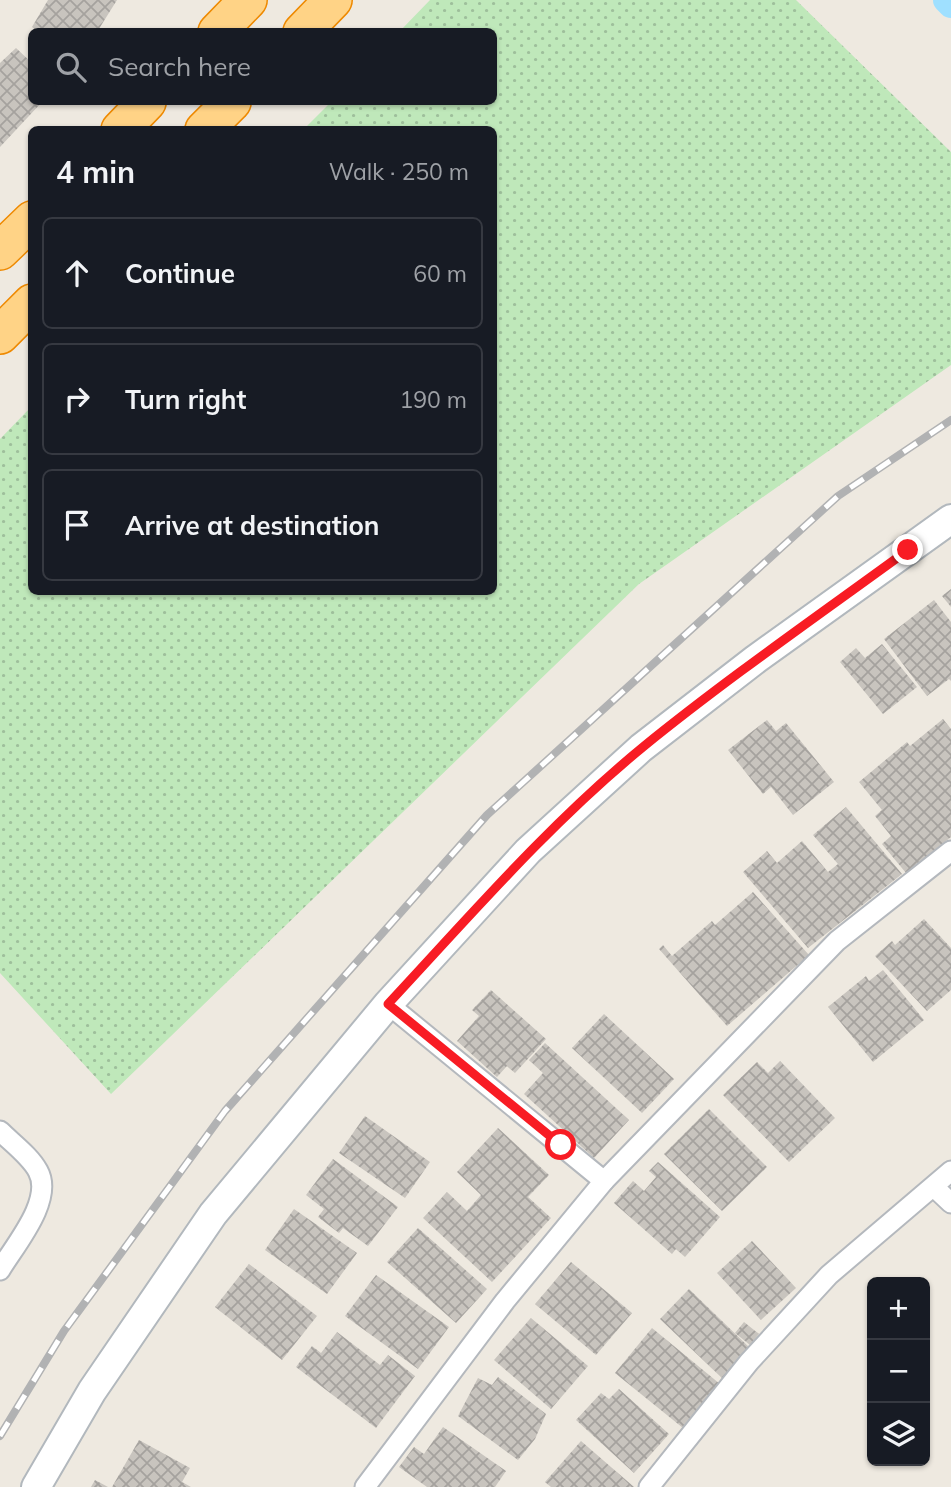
<!DOCTYPE html>
<html lang="en">
<head>
<meta charset="utf-8">
<style>
  body { margin:0; font-family:Mulish,sans-serif; background:#20242c; color:#f1f3f6 }
  .controls { position:absolute; right:21px; bottom:21px; display:grid; overflow:hidden; border-radius:10px; box-shadow:0 2px 5px #0004 }
  .controls button { width:63px; height:63px; display:grid; place-items:center; padding:0; border:0; border-bottom:2px solid #363941; background:#171b24; color:#f1f3f6; font:35px sans-serif }
  .stop { position:absolute; width:21px; height:21px; margin:-16px; border:5px solid #f81c24; border-radius:50%; background:#fff }
  .stop.end { background:#f81c24; border-color:#fff; box-shadow:0 2px 7px #0008 }
  .list { margin:0; padding:0; list-style:none }
  h2 { display:flex; justify-content:space-between; align-items:center; height:91px; margin:0; padding:0 28px; font-size:30px }
  h2 small { font-size:23px; font-weight:400; color:#9ea1a6 }
  .list li { display:grid; grid-template-columns:46px 1fr auto; gap:21px; align-items:center; box-sizing:border-box; height:112px; margin:0 14px 14px; padding:0 14px; border:2px solid #363941; border-radius:10px }
  .list b { display:block; font-size:26px; white-space:nowrap }
  .list em { font-size:23px; font-style:normal; color:#9ea1a6 }
  .icon { flex:none; width:38px; height:38px; fill:none; stroke:currentColor; stroke-width:2; stroke-linecap:round; stroke-linejoin:round }
  .map { position:relative; flex:none; width:951px; height:1487px; overflow:hidden }
  .search { position:absolute; background:#171b24; box-shadow:0 2px 5px #0004; left:28px; top:28px; width:469px; height:77px; display:flex; align-items:center; gap:18px; box-sizing:border-box; padding:0 24px; border-radius:10px; color:#9ea1a6; font-size:26px }
  .panel { position:absolute; background:#171b24; box-shadow:0 2px 5px #0004; left:28px; top:126px; width:469px; height:469px; border-radius:10px }
  .map>svg:first-child { display:block }
</style>
</head>
<body>
<div class="map">
<svg width="951" height="1487" viewBox="0 0 951 1487">
  <defs>
    <pattern id="park-dots" width="8" height="8" patternUnits="userSpaceOnUse" patternTransform="scale(1.75)"><rect width="8" height="8" fill="#bfe8ba"/><path d="M2 2h.1M6 6h.1" fill="none" stroke="#9ebf9b" stroke-width="1.8" stroke-linecap="round"/></pattern>
    <pattern id="building-cross-hatch" width="8" height="8" patternUnits="userSpaceOnUse" patternTransform="scale(1.75)"><rect width="8" height="8" fill="#c8c4be"/><path d="M0 0l8 8M0 8l8-8" fill="none" stroke="#a5a29e"/></pattern>
  </defs>
  <rect width="100%" height="100%" fill="#eee9e0"/>
  <!-- park -->
  <path fill="url(#park-dots)" d="M 430,0 L 796,0 L 951,152 L 951,365 L 639,584 L 111,1094 L 0,973 L 0,439 L 31,407 L 32,592 L 494,592 L 494,130 L 304,129 L 331,102 L 494,102 L 494,32 L 400,31 Z"/>
  <g fill="none" stroke-linecap="round" stroke-linejoin="round">
    <!-- canal -->
    <path stroke="#9fe0ff" stroke-width="26" d="M 946,0 L 951,5"/>
  </g>
  <!-- building -->
  <g fill="url(#building-cross-hatch)">
    <path d="M 48,0 L 117,0 L 97,32 L 38,32 L 32,27 Z"/>
    <path d="M 16,48 L 32,63 L 32,102 L 42,102 L 0,147 L 0,63 Z"/>
    <path d="M 951,589 L 951,607 L 942,596 Z"/>
    <path d="M 934,600 L 951,622 L 951,681 L 949,679 L 927,696 L 884,639 Z"/>
    <path d="M 882,644 L 917,687 L 883,714 L 840,662 L 856,648 L 865,658 Z"/>
    <path d="M 943,719 L 951,729 L 951,837 L 906,873 L 882,844 L 891,836 L 875,816 L 882,810 L 859,782 L 907,742 L 910,746 Z"/>
    <path d="M 767,720 L 776,731 L 786,723 L 834,782 L 793,815 L 771,787 L 763,794 L 728,750 Z"/>
    <path d="M 846,807 L 902,874 L 808,948 L 743,872 L 767,851 L 777,863 L 802,841 L 828,872 L 838,864 L 813,835 Z"/>
    <path d="M 753,892 L 809,955 L 727,1026 L 659,949 L 663,945 L 672,956 L 712,921 L 715,925 Z"/>
    <path d="M 924,919 L 951,948 L 951,990 L 927,1011 L 875,956 L 892,941 L 895,945 Z"/>
    <path d="M 883,970 L 924,1020 L 873,1062 L 828,1007 L 866,976 L 869,981 Z"/>
    <path d="M 491,990 L 546,1039 L 515,1073 L 507,1066 L 497,1077 L 457,1041 L 479,1016 L 472,1010 Z"/>
    <path d="M 604,1014 L 674,1079 L 642,1113 L 572,1048 Z"/>
    <path d="M 545,1043 L 629,1120 L 594,1158 L 524,1094 L 543,1073 L 529,1060 Z"/>
    <path d="M 780,1061 L 835,1118 L 789,1162 L 723,1095 L 757,1062 L 768,1073 Z"/>
    <path d="M 709,1109 L 767,1167 L 722,1211 L 664,1154 Z"/>
    <path d="M 365,1116 L 430,1162 L 405,1198 L 339,1153 Z"/>
    <path d="M 498,1128 L 549,1175 L 528,1197 L 551,1218 L 492,1282 L 423,1218 L 447,1192 L 467,1211 L 481,1195 L 457,1172 Z"/>
    <path d="M 333,1159 L 398,1207 L 368,1246 L 343,1228 L 339,1233 L 318,1217 L 324,1209 L 306,1195 Z"/>
    <path d="M 658,1162 L 720,1217 L 685,1257 L 676,1249 L 672,1254 L 614,1203 L 633,1181 L 644,1191 L 656,1177 L 649,1171 Z"/>
    <path d="M 294,1209 L 357,1253 L 327,1294 L 265,1250 Z"/>
    <path d="M 418,1228 L 487,1289 L 456,1323 L 387,1262 Z"/>
    <path d="M 752,1241 L 796,1288 L 761,1320 L 717,1273 Z"/>
    <path d="M 571,1262 L 632,1313 L 596,1355 L 535,1304 Z"/>
    <path d="M 249,1264 L 317,1316 L 282,1360 L 215,1307 Z"/>
    <path d="M 376,1275 L 449,1327 L 418,1369 L 345,1316 Z"/>
    <path d="M 689,1289 L 752,1350 L 723,1379 L 660,1319 Z"/>
    <path d="M 531,1318 L 588,1366 L 551,1409 L 494,1360 Z"/>
    <path d="M 744,1322 L 759,1334 L 750,1345 L 735,1333 Z"/>
    <path d="M 652,1328 L 720,1384 L 683,1428 L 615,1373 Z"/>
    <path d="M 337,1332 L 380,1365 L 388,1355 L 415,1376 L 376,1428 L 296,1367 L 312,1346 L 321,1353 Z"/>
    <path d="M 498,1377 L 546,1414 L 535,1439 L 518,1460 L 458,1416 L 478,1378 L 492,1385 Z"/>
    <path d="M 619,1389 L 669,1434 L 634,1473 L 576,1420 L 601,1393 L 609,1399 Z"/>
    <path d="M 443,1427 L 506,1471 L 495,1487 L 427,1487 L 399,1467 L 414,1447 L 424,1454 Z"/>
    <path d="M 139,1440 L 190,1468 L 182,1482 L 191,1487 L 112,1487 Z"/>
    <path d="M 581,1441 L 634,1487 L 551,1487 L 545,1482 Z"/>
    <path d="M 95,1480 L 108,1487 L 91,1487 Z"/>
  </g>
  <g fill="none" stroke-linecap="round" stroke-linejoin="round">
    <!-- street casing -->
    <g stroke="#b4b8bd" stroke-width="23">
      <g id="street">
        <path d="M 388,1004 L 604,1181"/>
        <path d="M 0,1131 C 12,1143 30,1156 38,1171 C 54,1200 15,1245 0,1270"/>
        <path d="M 934,1187 L 951,1203"/>
        <path d="M 365,1487 L 505,1301 L 604,1181 L 837,941 L 951,851"/>
        <path d="M 649,1487 L 749,1362 L 829,1275 L 951,1171"/>
      </g>
    </g>
    <!-- secondary casing -->
    <g stroke="#b2b8bd" stroke-width="32">
      <path id="secondary" d="M 36,1487 L 92,1391 L 213,1214 L 388,1004 L 528,851 L 641,748 L 756,659 L 951,519"/>
    </g>
    <!-- highway casing -->
    <g stroke="#ee8900" stroke-width="40">
      <g id="highway">
        <path d="M 217,32 L 248,0"/>
        <path d="M 302,32 L 333,0"/>
        <path d="M 120,130 L 147,102"/>
        <path d="M 204,130 L 232,102"/>
        <path d="M 0,251 L 32,220"/>
        <path d="M 0,335 L 32,303"/>
      </g>
    </g>
    <!-- street -->
    <use href="#street" stroke="#fff" stroke-width="19"/>
    <!-- secondary -->
    <use href="#secondary" stroke="#fff" stroke-width="28"/>
    <!-- highway -->
    <use href="#highway" stroke="#ffd386" stroke-width="37"/>
    <!-- rail casing -->
    <g stroke="#b1b2b3" stroke-width="8">
      <path id="rail" d="M 0,1436 L 64,1331 L 225,1111 L 487,815 L 838,496 L 951,420"/>
    </g>
    <!-- rail -->
    <use href="#rail" stroke="#fff" stroke-width="5" stroke-dasharray="16" stroke-linecap="butt"/>
  </g>
  <g fill="none" stroke-linecap="round" stroke-linejoin="round">
    <!-- route -->
    <path stroke="#f81c24" stroke-width="9" d="M 561,1145 L 388,1004 C 470,916 549,824 643,747 C 728,678 819,615 908,550"/>
  </g>
</svg>
<div class="controls">
<button>+</button>
<button>−</button>
<button><svg class="icon" aria-label="layers" viewBox="0 0 24 24"><path d="M12 4l9 5-9 5-9-5zM3 14l9 5 9-5"/></svg></button>
</div>
<div class="stop" style="left:561px;top:1145px"></div>
<div class="stop end" style="left:908px;top:550px"></div>
<div class="search"><svg class="icon" aria-label="search" viewBox="0 0 24 24"><circle cx="10" cy="10" r="6"/><path d="M15 15l6 6"/></svg>Search here</div>
<section class="panel">
<h2>4 min<small>Walk · 250 m</small></h2>
<ul class="list">
<li><svg class="icon" aria-label="ahead" viewBox="0 0 24 24"><path d="M12 20V5M6 11l6-6 6 6"/></svg><div><b>Continue</b></div><em>60 m</em></li>
<li><svg class="icon" aria-label="right" viewBox="0 0 24 24"><path d="M7 20v-9h11M14 6l5 5-5 5"/></svg><div><b>Turn right</b></div><em>190 m</em></li>
<li><svg class="icon" aria-label="arrive" viewBox="0 0 24 24"><path d="M6 21V4h12l-3 4 3 4H6"/></svg><div><b>Arrive at destination</b></div></li>
</ul>
</section>
</div>
</body>
</html>
